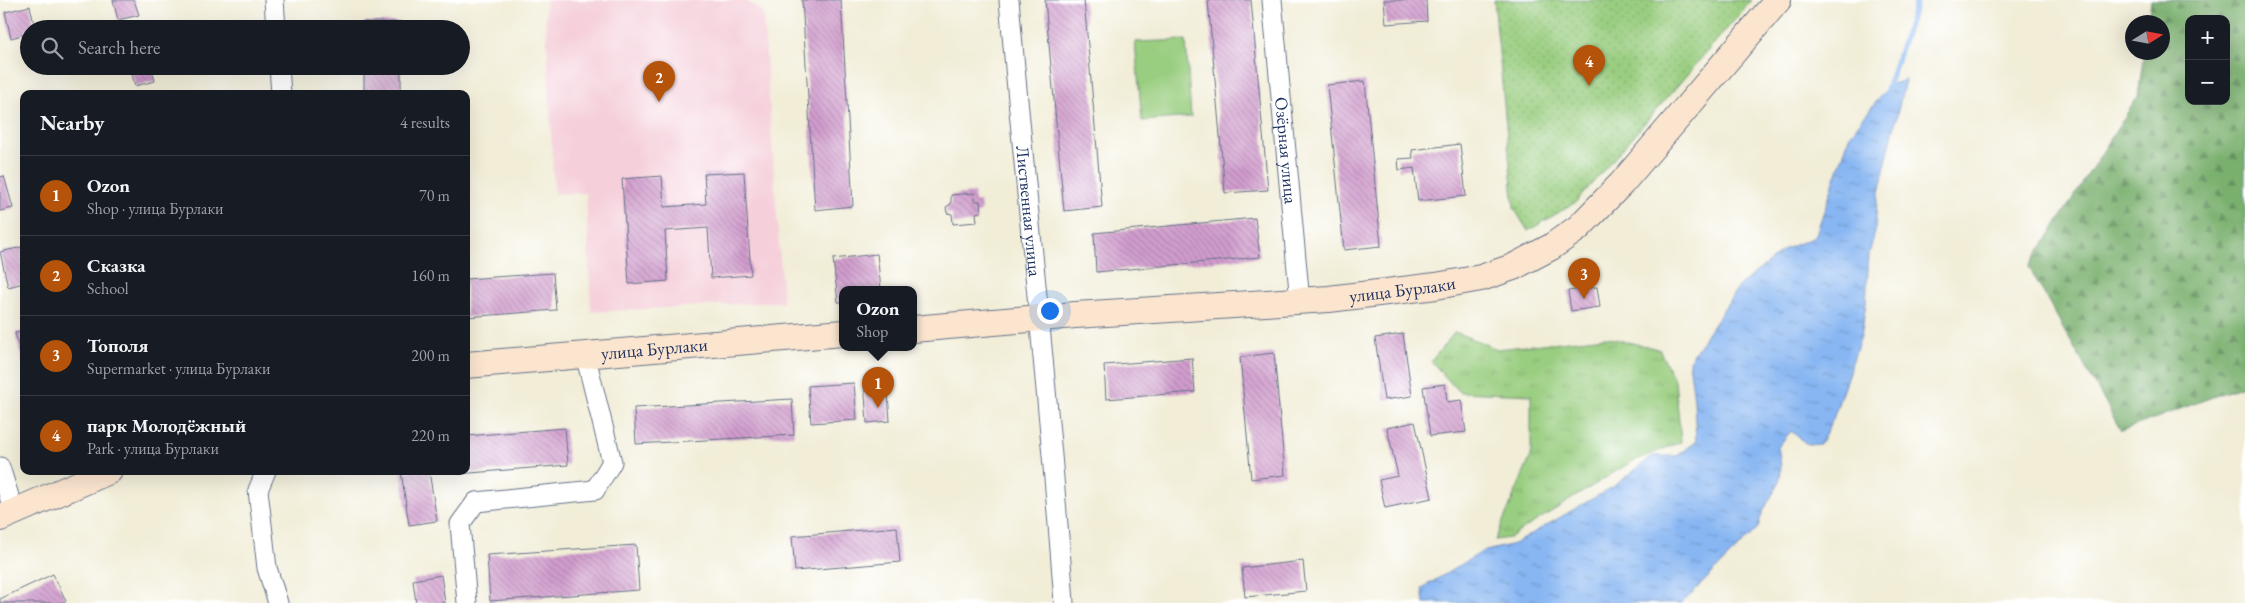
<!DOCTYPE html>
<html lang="en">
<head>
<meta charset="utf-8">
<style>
  body { margin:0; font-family:"EB Garamond",serif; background:#242831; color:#f1f3f6 }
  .controls { position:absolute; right:15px; top:15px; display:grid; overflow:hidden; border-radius:10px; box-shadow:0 5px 20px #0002 }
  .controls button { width:45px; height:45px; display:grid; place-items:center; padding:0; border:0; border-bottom:1px solid #363941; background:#171b24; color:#f1f3f6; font:25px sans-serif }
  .compass { position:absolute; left:2125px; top:15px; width:45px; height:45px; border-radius:50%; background:#171b24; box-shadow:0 5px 20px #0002; rotate:79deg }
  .you { position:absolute; left:1049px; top:310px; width:18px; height:18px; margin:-12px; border:4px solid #fff; border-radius:50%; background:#1a73e8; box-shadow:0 0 0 8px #1a73e833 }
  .badge { display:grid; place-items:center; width:32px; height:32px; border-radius:50%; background:#b45309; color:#fff; font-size:16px; font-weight:700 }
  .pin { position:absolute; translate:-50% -41px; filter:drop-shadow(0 1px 2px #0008) }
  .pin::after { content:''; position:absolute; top:26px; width:18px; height:15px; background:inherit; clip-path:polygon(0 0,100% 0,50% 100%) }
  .popup { position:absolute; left:839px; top:286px; width:78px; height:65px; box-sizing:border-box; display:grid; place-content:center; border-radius:10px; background:#171b24; filter:drop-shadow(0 1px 4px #0005); font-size:16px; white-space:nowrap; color:#9ea1a6 }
  .popup b { font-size:19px; color:#f1f3f6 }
  .popup::after { content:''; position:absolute; left:50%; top:100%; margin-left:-10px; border:10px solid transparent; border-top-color:#171b24 }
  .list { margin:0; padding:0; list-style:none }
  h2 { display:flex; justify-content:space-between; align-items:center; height:65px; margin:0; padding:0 20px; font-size:21px }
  h2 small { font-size:16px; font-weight:400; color:#9ea1a6 }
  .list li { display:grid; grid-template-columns:32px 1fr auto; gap:15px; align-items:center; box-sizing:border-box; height:80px; padding:0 20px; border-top:1px solid #363941 }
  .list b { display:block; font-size:19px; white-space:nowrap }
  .list p { margin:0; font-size:16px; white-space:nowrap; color:#9ea1a6 }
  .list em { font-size:16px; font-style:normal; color:#9ea1a6 }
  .icon { flex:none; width:28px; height:28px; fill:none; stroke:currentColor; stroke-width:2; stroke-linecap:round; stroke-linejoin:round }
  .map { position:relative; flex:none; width:2245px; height:603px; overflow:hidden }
  .search { position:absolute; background:#171b24; box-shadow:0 5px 20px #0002; left:20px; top:20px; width:450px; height:55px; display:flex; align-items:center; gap:12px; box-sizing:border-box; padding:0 18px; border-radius:28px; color:#9ea1a6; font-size:19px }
  .panel { position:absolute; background:#171b24; box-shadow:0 5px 20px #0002; left:20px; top:90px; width:450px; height:385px; border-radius:10px }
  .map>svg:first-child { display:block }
</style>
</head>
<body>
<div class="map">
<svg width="2245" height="603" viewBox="0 0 2245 603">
  <defs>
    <pattern id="grass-tufts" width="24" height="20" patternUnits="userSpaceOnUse" patternTransform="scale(1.25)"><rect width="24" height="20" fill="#99cd7f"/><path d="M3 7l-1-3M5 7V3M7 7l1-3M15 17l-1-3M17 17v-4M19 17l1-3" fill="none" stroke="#83b070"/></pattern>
    <pattern id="forest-firs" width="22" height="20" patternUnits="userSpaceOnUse" patternTransform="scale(1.25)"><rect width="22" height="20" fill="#7ab06e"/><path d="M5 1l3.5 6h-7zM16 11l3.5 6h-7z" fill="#63905e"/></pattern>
    <pattern id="park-dots" width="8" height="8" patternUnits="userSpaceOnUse" patternTransform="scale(1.25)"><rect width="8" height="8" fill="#99cd7f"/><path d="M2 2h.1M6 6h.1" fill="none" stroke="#83b070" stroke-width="1.8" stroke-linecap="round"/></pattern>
    <pattern id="water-ripples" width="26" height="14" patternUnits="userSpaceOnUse" patternTransform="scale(1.25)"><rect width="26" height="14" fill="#87b6f2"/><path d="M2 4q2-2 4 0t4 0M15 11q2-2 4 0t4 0" fill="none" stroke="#6e94c7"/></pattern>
    <pattern id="building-back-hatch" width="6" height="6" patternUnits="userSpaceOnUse" patternTransform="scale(1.25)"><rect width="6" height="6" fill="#d29dce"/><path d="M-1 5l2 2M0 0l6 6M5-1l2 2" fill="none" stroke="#aa80aa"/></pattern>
  </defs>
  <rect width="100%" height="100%" fill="#fff"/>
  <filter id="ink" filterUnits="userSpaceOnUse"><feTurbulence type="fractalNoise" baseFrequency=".02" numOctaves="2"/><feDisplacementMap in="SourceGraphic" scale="10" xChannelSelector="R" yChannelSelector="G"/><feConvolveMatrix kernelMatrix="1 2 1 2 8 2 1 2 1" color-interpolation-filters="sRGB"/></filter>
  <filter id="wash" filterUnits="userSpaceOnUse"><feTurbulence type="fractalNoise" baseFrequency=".0096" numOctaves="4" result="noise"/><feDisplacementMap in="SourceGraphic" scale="20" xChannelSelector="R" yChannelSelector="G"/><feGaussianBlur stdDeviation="1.12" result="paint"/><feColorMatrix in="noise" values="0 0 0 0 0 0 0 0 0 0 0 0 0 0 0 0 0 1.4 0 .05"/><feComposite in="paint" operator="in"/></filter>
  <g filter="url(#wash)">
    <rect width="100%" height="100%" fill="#f1edd7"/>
    <!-- built -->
    <path fill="#f5cfda" d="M 545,0 L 744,0 L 763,12 L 783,303 L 775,302 L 591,312 L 586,193 L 554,194 Z"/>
    <!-- grass -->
    <path fill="url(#grass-tufts)" stroke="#5a7e6e" d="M 1455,332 L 1497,349 L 1605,337 L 1659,349 L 1675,381 L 1681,442 L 1631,462 L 1509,538 L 1495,540 L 1531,456 L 1531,395 L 1459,392 L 1431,361 Z"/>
    <!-- forest -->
    <path fill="url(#forest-firs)" stroke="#4a7066" fill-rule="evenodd" d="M 2151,0 L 2245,0 L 2245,385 L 2121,431 L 2029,267 L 2138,96 L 2144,53 L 2162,52 L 2162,22 L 2148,22 ZM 2189,19 L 2226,19 L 2226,101 L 2189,101 Z"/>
    <!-- park -->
    <path fill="url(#park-dots)" stroke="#5a7e6e" d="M 1494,0 L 1752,0 L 1576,202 L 1528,231 L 1514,208 Z"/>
    <!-- pitch -->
    <path fill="#99cd7f" stroke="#5a7e6e" d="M 1186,40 L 1191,117 L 1142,121 L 1135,42 Z"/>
    <!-- water -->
    <path fill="url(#water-ripples)" stroke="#5172a8" d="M 1905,80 L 1877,201 L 1875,232 L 1869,254 L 1866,303 L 1861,336 L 1833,419 L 1820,444 L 1808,445 L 1791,431 L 1778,447 C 1780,458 1783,473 1778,484 C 1771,499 1761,510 1758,528 L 1682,603 L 1424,603 L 1422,588 L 1482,552 L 1514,544 L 1616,485 L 1653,456 L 1677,456 L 1696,442 L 1694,400 L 1689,361 L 1739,286 L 1785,249 L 1815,237 L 1850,135 L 1889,85 Z"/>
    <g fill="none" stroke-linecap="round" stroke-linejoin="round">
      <!-- stream -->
      <path stroke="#87b6f2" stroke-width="5.5" d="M 1887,90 L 1917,0"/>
    </g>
    <g id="blocks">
      <!-- building -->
      <g fill="url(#building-back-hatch)">
        <path d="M 113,0 L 134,0 L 139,15 L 118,20 Z"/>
        <path d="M 802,0 L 841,0 L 853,206 L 815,210 Z"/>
        <path d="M 1045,0 L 1084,0 L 1102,207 L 1064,211 Z"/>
        <path d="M 1208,0 L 1251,0 L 1268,190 L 1225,193 Z"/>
        <path d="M 1384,0 L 1426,0 L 1427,21 L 1386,24 Z"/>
        <path d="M 30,6 L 35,29 L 29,29 L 29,33 L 11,38 L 5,12 Z"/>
        <rect x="364" y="22" width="37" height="7"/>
        <path d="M 130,66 L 151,66 L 155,81 L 135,86 Z"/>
        <rect x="364" y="66" width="37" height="28"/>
        <path d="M 1365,81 L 1381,246 L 1344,250 L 1327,85 Z"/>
        <path d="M 1460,144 L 1466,196 L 1418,201 L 1414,168 L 1399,170 L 1398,159 L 1413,158 L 1412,150 Z"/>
        <path d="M 744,172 L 751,275 L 711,278 L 708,228 L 665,231 L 668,281 L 629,284 L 622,179 L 662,176 L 664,207 L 706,204 L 704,174 Z"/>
        <path d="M 4,176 L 13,208 L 0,211 L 0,177 Z"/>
        <path d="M 974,193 L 975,201 L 980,201 L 981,212 L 976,213 L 977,222 L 953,224 L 952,214 L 947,213 L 946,207 L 951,204 L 951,195 Z"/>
        <path d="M 1255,218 L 1260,257 L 1096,272 L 1094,233 Z"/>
        <path d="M 22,247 L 24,283 L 8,287 L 0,252 Z"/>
        <path d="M 877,254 L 881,289 L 843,289 L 843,302 L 838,302 L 833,259 Z"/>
        <path d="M 553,273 L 556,310 L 466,317 L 466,279 Z"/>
        <path d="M 1597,287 L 1600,307 L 1571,311 L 1568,291 Z"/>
        <path d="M 24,331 L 24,364 L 23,364 L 15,333 Z"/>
        <path d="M 1403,334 L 1412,396 L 1384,400 L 1375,338 Z"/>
        <path d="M 1274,353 L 1285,475 L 1251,479 L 1240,357 Z"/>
        <path d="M 1192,358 L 1195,392 L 1106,399 L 1104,365 Z"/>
        <path d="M 883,380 L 884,393 L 888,393 L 890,421 L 867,423 L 864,381 Z"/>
        <path d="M 854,383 L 857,420 L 811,423 L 808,386 Z"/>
        <path d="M 1445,384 L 1447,402 L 1461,400 L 1466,432 L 1430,436 L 1423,387 Z"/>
        <path d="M 792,399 L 794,435 L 636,444 L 634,408 Z"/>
        <path d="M 1415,422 L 1432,498 L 1385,508 L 1379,480 L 1398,476 L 1387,428 Z"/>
        <path d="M 565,428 L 568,465 L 458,474 L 458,471 L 466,471 L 466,436 Z"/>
        <path d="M 401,471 L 429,471 L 437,521 L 409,525 Z"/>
        <path d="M 897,527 L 900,562 L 795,571 L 792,536 Z"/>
        <path d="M 636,545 L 639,590 L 490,601 L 487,555 Z"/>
        <path d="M 1303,561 L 1306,591 L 1245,597 L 1242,568 Z"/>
        <path d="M 53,574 L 66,601 L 61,603 L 0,603 L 0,599 Z"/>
        <path d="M 441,575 L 445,603 L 416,603 L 413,580 Z"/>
      </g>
    </g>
  </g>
  <g filter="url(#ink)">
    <use href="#blocks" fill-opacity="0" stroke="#667288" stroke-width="1"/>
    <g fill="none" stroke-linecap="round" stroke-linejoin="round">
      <!-- street casing -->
      <g stroke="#667288" stroke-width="21">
        <g id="street">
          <path d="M 274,0 L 276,29"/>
          <path id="s1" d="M 1009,0 C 1026,201 1050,402 1064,603"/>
          <path id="s2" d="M 1272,0 L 1300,302"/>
          <path d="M 279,66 L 281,94"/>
          <path d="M 0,467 L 14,512"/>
          <path d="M 266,471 L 258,490 L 267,568 L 278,603"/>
          <path d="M 467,603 L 460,524 L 476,502 L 595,490 L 612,462 L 585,354"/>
        </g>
      </g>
      <!-- secondary casing -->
      <g stroke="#667288" stroke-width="28">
        <g id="secondary">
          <path id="s3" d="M 913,329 L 1075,315 L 1329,299 L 1436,286 L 1481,278 L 1513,267 L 1551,247 L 1578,228 L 1622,183 L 1778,0"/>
          <path id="s4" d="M 466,365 L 843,333"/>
          <path d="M 0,518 L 109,471"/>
        </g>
      </g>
      <!-- street -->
      <use href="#street" stroke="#fff" stroke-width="19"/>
      <!-- secondary -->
      <use href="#secondary" stroke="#fbe5cf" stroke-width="26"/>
    </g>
  </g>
  <g text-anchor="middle" stroke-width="4.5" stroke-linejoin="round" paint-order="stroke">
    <!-- street labels -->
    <g font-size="18" fill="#1b2f5e" stroke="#fff">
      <text dy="6" stroke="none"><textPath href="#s2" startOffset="151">Озёрная улица</textPath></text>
      <text dy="6" stroke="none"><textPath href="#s1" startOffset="212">Лиственная улица</textPath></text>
      <text dy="6" stroke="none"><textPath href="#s3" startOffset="491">улица Бурлаки</textPath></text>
      <text dy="6" stroke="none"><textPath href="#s4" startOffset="189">улица Бурлаки</textPath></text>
    </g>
  </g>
</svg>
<div class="controls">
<button>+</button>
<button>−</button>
</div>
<svg class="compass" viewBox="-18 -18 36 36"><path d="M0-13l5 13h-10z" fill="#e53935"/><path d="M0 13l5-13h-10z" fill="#9ea1a6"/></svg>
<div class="you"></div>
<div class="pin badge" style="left:878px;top:408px">1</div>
<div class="popup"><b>Ozon</b>Shop</div>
<div class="pin badge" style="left:659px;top:102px">2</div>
<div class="pin badge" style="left:1584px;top:299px">3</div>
<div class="pin badge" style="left:1589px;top:86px">4</div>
<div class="search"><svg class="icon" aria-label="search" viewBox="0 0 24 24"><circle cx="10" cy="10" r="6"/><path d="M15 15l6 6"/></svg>Search here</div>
<section class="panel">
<h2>Nearby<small>4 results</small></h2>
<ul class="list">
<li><span class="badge">1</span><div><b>Ozon</b><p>Shop · улица Бурлаки</p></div><em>70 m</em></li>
<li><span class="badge">2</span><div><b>Сказка</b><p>School</p></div><em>160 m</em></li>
<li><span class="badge">3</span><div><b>Тополя</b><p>Supermarket · улица Бурлаки</p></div><em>200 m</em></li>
<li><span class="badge">4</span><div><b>парк Молодёжный</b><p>Park · улица Бурлаки</p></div><em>220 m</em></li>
</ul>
</section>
</div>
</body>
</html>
